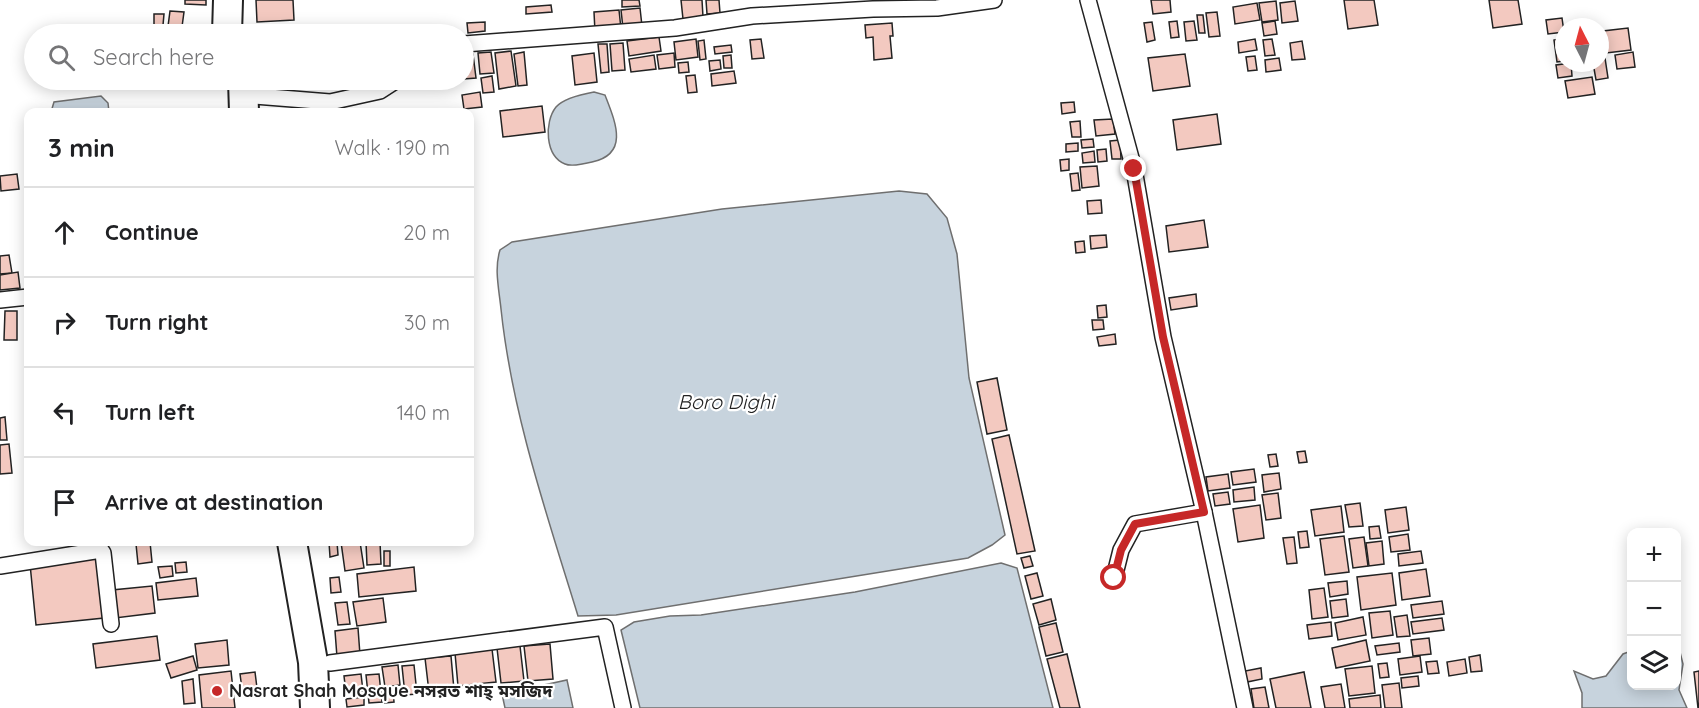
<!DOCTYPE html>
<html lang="en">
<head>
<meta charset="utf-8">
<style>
  body { margin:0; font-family:Quicksand,"Noto Sans Bengali",sans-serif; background:#f2f2f2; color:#202124 }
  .controls { position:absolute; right:18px; bottom:18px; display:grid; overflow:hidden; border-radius:12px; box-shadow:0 3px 15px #0003 }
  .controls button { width:54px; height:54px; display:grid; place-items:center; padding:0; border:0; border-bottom:2px solid #e0e0e0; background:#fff; color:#202124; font:30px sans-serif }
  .compass { position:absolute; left:1555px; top:18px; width:54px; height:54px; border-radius:50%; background:#fff; box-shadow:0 3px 15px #0003; rotate:354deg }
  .stop { position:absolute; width:18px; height:18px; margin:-14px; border:4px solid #c62828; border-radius:50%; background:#fff }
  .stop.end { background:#c62828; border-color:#fff; box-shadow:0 2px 6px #0008 }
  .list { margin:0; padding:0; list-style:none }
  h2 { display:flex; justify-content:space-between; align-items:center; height:78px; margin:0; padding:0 24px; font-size:26px }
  h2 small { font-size:20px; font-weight:400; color:#757577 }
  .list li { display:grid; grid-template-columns:39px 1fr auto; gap:18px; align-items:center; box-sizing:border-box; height:90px; padding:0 24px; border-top:2px solid #e0e0e0 }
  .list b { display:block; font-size:22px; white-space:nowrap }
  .list em { font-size:20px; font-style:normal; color:#757577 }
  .icon { flex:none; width:33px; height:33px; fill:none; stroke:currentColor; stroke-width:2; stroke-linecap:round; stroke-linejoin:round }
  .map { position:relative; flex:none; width:1699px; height:708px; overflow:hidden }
  .search { position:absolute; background:#fff; box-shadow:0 3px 15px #0003; left:24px; top:24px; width:450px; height:66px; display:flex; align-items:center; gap:15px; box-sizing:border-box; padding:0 21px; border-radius:33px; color:#757577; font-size:22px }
  .panel { position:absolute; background:#fff; box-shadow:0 3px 15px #0003; left:24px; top:108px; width:450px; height:438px; border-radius:12px }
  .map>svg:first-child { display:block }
</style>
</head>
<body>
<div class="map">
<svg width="1699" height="708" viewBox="0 0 1699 708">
  <rect width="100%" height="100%" fill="#fff"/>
  <!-- water -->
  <g fill="#c7d3dd" stroke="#6f6f6f" stroke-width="1.5">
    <path d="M 594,92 L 605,95 C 615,121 630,154 592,162 C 584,164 572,167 565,164 C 545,156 544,122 556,107 C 564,98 583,94 594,92 Z"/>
    <path d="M 101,96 L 108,103 L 109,112 L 51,112 L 54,102 Z"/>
    <path d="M 899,191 L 927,194 L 947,218 L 957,254 L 969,378 L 1005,535 L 992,545 L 968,558 L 616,615 L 578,616 C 547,515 512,414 501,309 C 499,289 494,269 500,250 L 512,242 L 722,209 Z"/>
    <path d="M 1001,563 L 1017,568 L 1053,708 L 640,708 L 621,630 L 634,622 L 670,616 L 701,615 L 855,592 Z"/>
    <path d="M 1677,648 L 1679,648 L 1683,664 L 1679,690 L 1687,708 L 1582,708 L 1582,693 L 1574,671 L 1593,679 L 1606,676 L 1623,654 L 1631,651 L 1632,686 L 1676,686 Z"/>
    <path d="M 567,680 L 573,708 L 505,708 L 502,694 Z"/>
  </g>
  <!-- building -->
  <g fill="#f3c9c0" stroke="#222" stroke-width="1.5">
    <path d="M 185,0 L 206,0 L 206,5 L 185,4 Z"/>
    <path d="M 256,0 L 293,0 L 294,20 L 257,22 Z"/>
    <path d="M 622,0 L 639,0 L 640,6 L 622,7 Z"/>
    <path d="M 681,0 L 702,0 L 703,17 L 683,19 Z"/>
    <path d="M 706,0 L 719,0 L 720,13 L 707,14 Z"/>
    <path d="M 1151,0 L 1170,0 L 1171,12 L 1153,14 Z"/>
    <path d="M 1344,0 L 1374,0 L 1378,25 L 1348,29 Z"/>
    <path d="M 1489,0 L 1518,0 L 1522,24 L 1493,28 Z"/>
    <path d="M 1276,1 L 1278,20 L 1262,22 L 1259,3 Z"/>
    <path d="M 1295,1 L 1298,21 L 1282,23 L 1280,3 Z"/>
    <path d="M 1257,3 L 1260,20 L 1235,24 L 1233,7 Z"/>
    <path d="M 551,5 L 552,12 L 526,14 L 526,7 Z"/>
    <path d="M 640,8 L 642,26 L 623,28 L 621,10 Z"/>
    <path d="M 619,10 L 621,29 L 595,32 L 594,12 Z"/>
    <path d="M 170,11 L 184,12 L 181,34 L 167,34 Z"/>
    <path d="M 1217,12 L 1220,36 L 1209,37 L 1206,13 Z"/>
    <path d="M 154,14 L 164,14 L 163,25 L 154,25 Z"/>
    <path d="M 1197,15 L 1203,15 L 1205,33 L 1199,33 Z"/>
    <path d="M 1562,18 L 1564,32 L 1548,34 L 1546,20 Z"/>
    <path d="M 1177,21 L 1179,37 L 1171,38 L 1169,22 Z"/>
    <path d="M 1194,21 L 1197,40 L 1186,41 L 1184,22 Z"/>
    <path d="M 1275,21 L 1277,34 L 1264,36 L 1262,23 Z"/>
    <path d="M 485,22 L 485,31 L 468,33 L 467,23 Z"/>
    <path d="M 1152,22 L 1155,40 L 1147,42 L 1144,23 Z"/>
    <path d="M 892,23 L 893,36 L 890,36 L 892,58 L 874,60 L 873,37 L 866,38 L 865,25 Z"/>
    <path d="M 1628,28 L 1631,50 L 1606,53 L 1603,31 Z"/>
    <path d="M 659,37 L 661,51 L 629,56 L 627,41 Z"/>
    <path d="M 1564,38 L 1564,61 L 1557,62 L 1554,40 Z"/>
    <path d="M 696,39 L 698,57 L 676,60 L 674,42 Z"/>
    <path d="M 761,39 L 764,58 L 752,59 L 750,40 Z"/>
    <path d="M 1255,39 L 1257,50 L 1239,53 L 1238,42 Z"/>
    <path d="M 1272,39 L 1275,55 L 1265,56 L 1263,40 Z"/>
    <path d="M 704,40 L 706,59 L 700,60 L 698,41 Z"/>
    <path d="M 1302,41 L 1305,59 L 1292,60 L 1290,43 Z"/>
    <path d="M 623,43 L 625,70 L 612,71 L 610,44 Z"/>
    <path d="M 598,44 L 607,44 L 609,72 L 601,73 Z"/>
    <path d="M 731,45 L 732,52 L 715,54 L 714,47 Z"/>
    <path d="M 511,51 L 516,86 L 499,89 L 495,53 Z"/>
    <path d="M 491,52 L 494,73 L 480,74 L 478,53 Z"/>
    <path d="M 524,52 L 527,85 L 518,86 L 514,54 Z"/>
    <path d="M 1633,52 L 1635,67 L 1617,69 L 1615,55 Z"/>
    <path d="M 594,53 L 597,82 L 575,85 L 572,56 Z"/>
    <path d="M 674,53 L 675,67 L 659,69 L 657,55 Z"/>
    <path d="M 473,54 L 476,78 L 464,79 L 464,55 Z"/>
    <path d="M 1185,54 L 1190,86 L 1153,91 L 1148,58 Z"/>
    <path d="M 654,55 L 656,69 L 631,72 L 629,59 Z"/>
    <path d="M 731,55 L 732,68 L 724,68 L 723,56 Z"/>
    <path d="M 1255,56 L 1257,70 L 1248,71 L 1246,57 Z"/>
    <path d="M 1279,58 L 1281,70 L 1266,72 L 1265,60 Z"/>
    <path d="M 1605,58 L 1608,78 L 1596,80 L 1593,63 L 1600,63 L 1600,59 Z"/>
    <path d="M 720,60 L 721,69 L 710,71 L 709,61 Z"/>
    <path d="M 688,62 L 689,72 L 679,73 L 678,63 Z"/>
    <path d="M 1571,63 L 1572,76 L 1558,78 L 1556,65 Z"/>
    <path d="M 734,71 L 736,83 L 712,86 L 711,74 Z"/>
    <path d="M 695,75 L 697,92 L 688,93 L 686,76 Z"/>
    <path d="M 492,76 L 494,92 L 483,93 L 481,78 Z"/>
    <path d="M 1592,77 L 1595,94 L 1568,98 L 1565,81 Z"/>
    <path d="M 480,92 L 482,107 L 464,109 L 462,95 Z"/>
    <path d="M 1074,102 L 1075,112 L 1062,114 L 1061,103 Z"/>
    <path d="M 542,106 L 545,132 L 503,137 L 500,111 Z"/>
    <path d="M 1217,114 L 1221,144 L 1177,150 L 1173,120 Z"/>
    <path d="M 1113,119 L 1115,134 L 1096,136 L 1094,120 Z"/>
    <path d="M 1080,121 L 1081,137 L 1072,137 L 1070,122 Z"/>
    <path d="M 1093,139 L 1094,147 L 1082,148 L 1081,140 Z"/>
    <path d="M 1120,140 L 1121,159 L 1112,159 L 1110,141 Z"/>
    <path d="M 1078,143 L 1078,151 L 1066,152 L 1066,144 Z"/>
    <path d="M 1106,149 L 1107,161 L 1098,162 L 1097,150 Z"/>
    <path d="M 1094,151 L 1095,162 L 1083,163 L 1082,153 Z"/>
    <path d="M 1069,159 L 1069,170 L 1061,171 L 1060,160 Z"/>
    <path d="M 1097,166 L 1099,186 L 1082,188 L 1080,167 Z"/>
    <path d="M 1078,173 L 1080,190 L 1072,191 L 1070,174 Z"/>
    <path d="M 17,174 L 19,189 L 1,191 L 0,176 Z"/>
    <path d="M 1101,200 L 1102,213 L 1088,214 L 1087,201 Z"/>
    <path d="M 1204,220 L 1208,247 L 1169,252 L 1166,226 Z"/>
    <path d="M 1106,235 L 1107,247 L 1091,249 L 1090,236 Z"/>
    <path d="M 1084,241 L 1085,252 L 1076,253 L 1075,242 Z"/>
    <path d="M 9,255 L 12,273 L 0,274 L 0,256 Z"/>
    <path d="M 18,272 L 20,288 L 0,290 L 0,275 Z"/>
    <path d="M 1196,294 L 1197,306 L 1171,310 L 1169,298 Z"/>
    <path d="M 1106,305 L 1107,317 L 1098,318 L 1097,306 Z"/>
    <path d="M 5,311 L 17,311 L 17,340 L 4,340 Z"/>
    <path d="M 1092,320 L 1103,320 L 1104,329 L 1093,330 Z"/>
    <path d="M 1115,334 L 1116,344 L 1099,346 L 1097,337 Z"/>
    <path d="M 997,378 L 1007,430 L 987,434 L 977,382 Z"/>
    <path d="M 5,417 L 7,440 L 0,440 L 0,418 Z"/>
    <path d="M 1009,435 L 1035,551 L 1017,554 L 992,439 Z"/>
    <path d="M 9,444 L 12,473 L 0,474 L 0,445 Z"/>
    <path d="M 1305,451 L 1307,462 L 1299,463 L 1297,452 Z"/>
    <path d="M 1276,454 L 1278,466 L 1270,467 L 1268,455 Z"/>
    <path d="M 1254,469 L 1256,482 L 1233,485 L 1231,472 Z"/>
    <path d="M 1279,473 L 1281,489 L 1264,492 L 1262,475 Z"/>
    <path d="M 1228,474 L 1230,488 L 1208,491 L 1206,477 Z"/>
    <path d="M 1254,487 L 1255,500 L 1234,502 L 1233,490 Z"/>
    <path d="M 1228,492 L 1230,504 L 1215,506 L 1213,494 Z"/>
    <path d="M 1278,493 L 1281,518 L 1266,520 L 1262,495 Z"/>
    <path d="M 1360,503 L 1363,526 L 1349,527 L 1345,505 Z"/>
    <path d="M 1260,505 L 1264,538 L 1238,542 L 1233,509 Z"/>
    <path d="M 1341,506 L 1344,532 L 1315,536 L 1311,510 Z"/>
    <path d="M 1406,507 L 1409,530 L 1388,533 L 1385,510 Z"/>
    <path d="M 1379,526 L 1381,538 L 1370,539 L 1369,527 Z"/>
    <path d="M 1307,531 L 1309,547 L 1300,548 L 1298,532 Z"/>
    <path d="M 1408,534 L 1410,550 L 1391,552 L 1389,537 Z"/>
    <path d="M 1344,536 L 1349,572 L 1325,575 L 1320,539 Z"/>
    <path d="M 1294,537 L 1297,563 L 1287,564 L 1283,538 Z"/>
    <path d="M 1364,537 L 1368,566 L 1353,568 L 1349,539 Z"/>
    <path d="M 1382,541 L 1384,564 L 1369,566 L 1366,543 Z"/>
    <path d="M 150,542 L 152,562 L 138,564 L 136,544 Z"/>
    <path d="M 329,542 L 337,542 L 338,555 L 330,557 Z"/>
    <path d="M 341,542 L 360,542 L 364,568 L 345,571 Z"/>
    <path d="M 366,542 L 380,542 L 381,564 L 367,565 Z"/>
    <rect x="384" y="551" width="6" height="15"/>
    <path d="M 1421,551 L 1423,563 L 1399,566 L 1398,554 Z"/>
    <path d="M 1030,556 L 1033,566 L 1024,568 L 1021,558 Z"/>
    <path d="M 98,557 L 104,618 L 36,625 L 30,564 Z"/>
    <path d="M 186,562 L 187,572 L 176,573 L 175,563 Z"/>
    <path d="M 172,566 L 173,576 L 160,578 L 158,567 Z"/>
    <path d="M 414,567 L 416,591 L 359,597 L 357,574 Z"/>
    <path d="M 1426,569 L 1430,596 L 1402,600 L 1399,573 Z"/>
    <path d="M 1037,573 L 1043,596 L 1031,599 L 1025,576 Z"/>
    <path d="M 1392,573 L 1396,605 L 1361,610 L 1357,577 Z"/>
    <path d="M 339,577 L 341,592 L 331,593 L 330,578 Z"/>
    <path d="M 196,578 L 198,596 L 158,600 L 156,583 Z"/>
    <path d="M 1347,581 L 1348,594 L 1330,597 L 1328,583 Z"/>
    <path d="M 152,586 L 155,613 L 115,618 L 112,590 Z"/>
    <path d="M 1324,588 L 1328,617 L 1312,619 L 1309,590 Z"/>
    <path d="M 383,598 L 386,622 L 357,626 L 353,602 Z"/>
    <path d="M 1051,599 L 1056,620 L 1039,625 L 1033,604 Z"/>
    <path d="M 1346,599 L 1348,616 L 1332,618 L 1330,601 Z"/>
    <path d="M 1442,601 L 1444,614 L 1413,618 L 1411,605 Z"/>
    <path d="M 347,602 L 350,624 L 338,625 L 335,603 Z"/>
    <path d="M 1390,611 L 1393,635 L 1372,638 L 1369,613 Z"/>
    <path d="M 1407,615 L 1410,636 L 1397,637 L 1394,617 Z"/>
    <path d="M 1363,617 L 1366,635 L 1338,640 L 1335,623 Z"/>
    <path d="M 1442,618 L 1444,630 L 1413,634 L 1411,622 Z"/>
    <path d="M 1331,622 L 1332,636 L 1309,639 L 1307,625 Z"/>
    <path d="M 1056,623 L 1063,652 L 1046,656 L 1039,627 Z"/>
    <path d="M 358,628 L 360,655 L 337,657 L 335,631 Z"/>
    <path d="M 157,636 L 160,660 L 96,668 L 93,644 Z"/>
    <path d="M 1429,638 L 1431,654 L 1413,656 L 1411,640 Z"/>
    <path d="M 227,640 L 229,665 L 198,668 L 195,644 Z"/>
    <path d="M 1366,640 L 1370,661 L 1336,668 L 1332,648 Z"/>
    <path d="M 1399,643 L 1400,652 L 1377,655 L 1375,646 Z"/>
    <path d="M 550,644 L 553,679 L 528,681 L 524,646 Z"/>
    <path d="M 520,646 L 524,681 L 501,683 L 497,648 Z"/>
    <path d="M 492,649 L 496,682 L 458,686 L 455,653 Z"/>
    <path d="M 1067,654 L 1080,708 L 1060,708 L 1047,659 Z"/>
    <path d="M 1480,655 L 1482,671 L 1471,672 L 1469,657 Z"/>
    <path d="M 193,656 L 197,670 L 171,678 L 166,664 Z"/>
    <path d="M 451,656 L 454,690 L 429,692 L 425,658 Z"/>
    <path d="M 1420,656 L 1422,672 L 1400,675 L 1398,659 Z"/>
    <path d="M 1465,659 L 1467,673 L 1449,676 L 1447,662 Z"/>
    <path d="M 1437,661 L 1439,673 L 1428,674 L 1426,662 Z"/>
    <path d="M 1387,663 L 1389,677 L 1380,678 L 1378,664 Z"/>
    <path d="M 398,665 L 400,685 L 385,687 L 382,667 Z"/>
    <path d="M 414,665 L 417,694 L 405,695 L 402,666 Z"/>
    <path d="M 1372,666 L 1375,693 L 1349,696 L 1345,669 Z"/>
    <path d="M 1261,668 L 1262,679 L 1247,682 L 1245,671 Z"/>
    <path d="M 231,671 L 235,708 L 202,708 L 199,675 Z"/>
    <path d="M 1699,671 L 1699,708 L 1698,708 L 1694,672 Z"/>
    <path d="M 255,672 L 257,688 L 242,689 L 240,674 Z"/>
    <path d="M 1304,672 L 1311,708 L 1276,708 L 1270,679 Z"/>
    <path d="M 361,674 L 363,691 L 346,693 L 344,676 Z"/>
    <path d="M 379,674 L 382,702 L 369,703 L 366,675 Z"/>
    <path d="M 1418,676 L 1419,686 L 1402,688 L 1401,678 Z"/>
    <path d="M 193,679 L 195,703 L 184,704 L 182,681 Z"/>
    <path d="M 1399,683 L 1402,708 L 1385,708 L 1382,685 Z"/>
    <path d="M 1341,684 L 1345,708 L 1325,708 L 1321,687 Z"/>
    <path d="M 1265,687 L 1269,708 L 1254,708 L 1251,689 Z"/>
    <path d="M 393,691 L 394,702 L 385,703 L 384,692 Z"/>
    <path d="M 1380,695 L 1381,708 L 1350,708 L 1349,699 Z"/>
    <path d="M 364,697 L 364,705 L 347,707 L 346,699 Z"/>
  </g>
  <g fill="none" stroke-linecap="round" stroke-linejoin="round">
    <!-- street casing -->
    <g stroke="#222" stroke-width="18">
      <g id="street">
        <path d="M 1088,0 L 1134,169 L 1163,337 L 1204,512 L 1245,708"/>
        <path d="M 464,44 L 675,28 L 752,16 L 873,9 L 937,8 L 994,0"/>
        <path d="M 243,95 L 330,102 L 380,91 L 397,80"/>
        <path d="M 0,300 L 28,297"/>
        <path d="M 0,566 L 101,550 L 103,553 L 111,624"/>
        <path d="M 1114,578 L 1121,550 L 1135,524 L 1204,512"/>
        <path d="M 330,663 L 605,627 L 623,708"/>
      </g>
    </g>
    <!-- highway casing -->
    <g stroke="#222" stroke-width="32">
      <g id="highway">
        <path d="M 227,34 L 228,0"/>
        <path d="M 243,80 L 244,112"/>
        <path d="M 292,542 L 313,662 L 315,708"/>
      </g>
    </g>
    <!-- street -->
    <use href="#street" stroke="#fff" stroke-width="15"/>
    <!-- highway -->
    <use href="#highway" stroke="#fff" stroke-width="28"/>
  </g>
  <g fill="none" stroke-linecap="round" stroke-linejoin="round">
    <!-- route -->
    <path stroke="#c62828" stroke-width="8" d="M 1114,578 L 1121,550 L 1135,524 L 1204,512 L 1163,337 L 1134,169"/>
  </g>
  <!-- markers -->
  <circle fill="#c62828" stroke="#fff" stroke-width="2" cx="217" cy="691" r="6"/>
  <g text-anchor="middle" stroke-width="4.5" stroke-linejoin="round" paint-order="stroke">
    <!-- poi labels -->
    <g font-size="18" font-weight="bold" fill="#222" stroke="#fff" text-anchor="start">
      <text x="229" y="697">Nasrat Shah Mosque নসরত শাহ্‌ মসজিদ</text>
    </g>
    <!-- water labels -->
    <g font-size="20" font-style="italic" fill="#222" stroke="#fff">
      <text x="726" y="409">Boro Dighi</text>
    </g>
  </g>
</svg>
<div class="controls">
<button>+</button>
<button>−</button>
<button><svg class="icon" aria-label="layers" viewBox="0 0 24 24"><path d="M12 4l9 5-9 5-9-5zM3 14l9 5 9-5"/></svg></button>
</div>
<svg class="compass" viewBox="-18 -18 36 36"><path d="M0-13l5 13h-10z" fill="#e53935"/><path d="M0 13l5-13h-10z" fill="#757577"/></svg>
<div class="stop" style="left:1114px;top:578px"></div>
<div class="stop end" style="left:1134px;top:169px"></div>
<div class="search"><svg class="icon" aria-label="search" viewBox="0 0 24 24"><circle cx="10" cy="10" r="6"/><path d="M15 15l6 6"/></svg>Search here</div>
<section class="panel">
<h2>3 min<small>Walk · 190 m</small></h2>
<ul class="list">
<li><svg class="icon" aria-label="ahead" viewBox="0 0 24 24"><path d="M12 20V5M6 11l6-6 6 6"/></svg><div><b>Continue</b></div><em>20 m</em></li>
<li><svg class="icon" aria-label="right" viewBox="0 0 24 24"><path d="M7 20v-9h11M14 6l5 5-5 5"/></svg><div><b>Turn right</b></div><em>30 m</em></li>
<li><svg class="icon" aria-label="left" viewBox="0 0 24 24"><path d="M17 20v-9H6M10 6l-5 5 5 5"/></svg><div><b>Turn left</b></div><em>140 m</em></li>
<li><svg class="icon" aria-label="arrive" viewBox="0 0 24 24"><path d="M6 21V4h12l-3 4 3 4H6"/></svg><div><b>Arrive at destination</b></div></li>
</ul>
</section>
</div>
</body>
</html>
